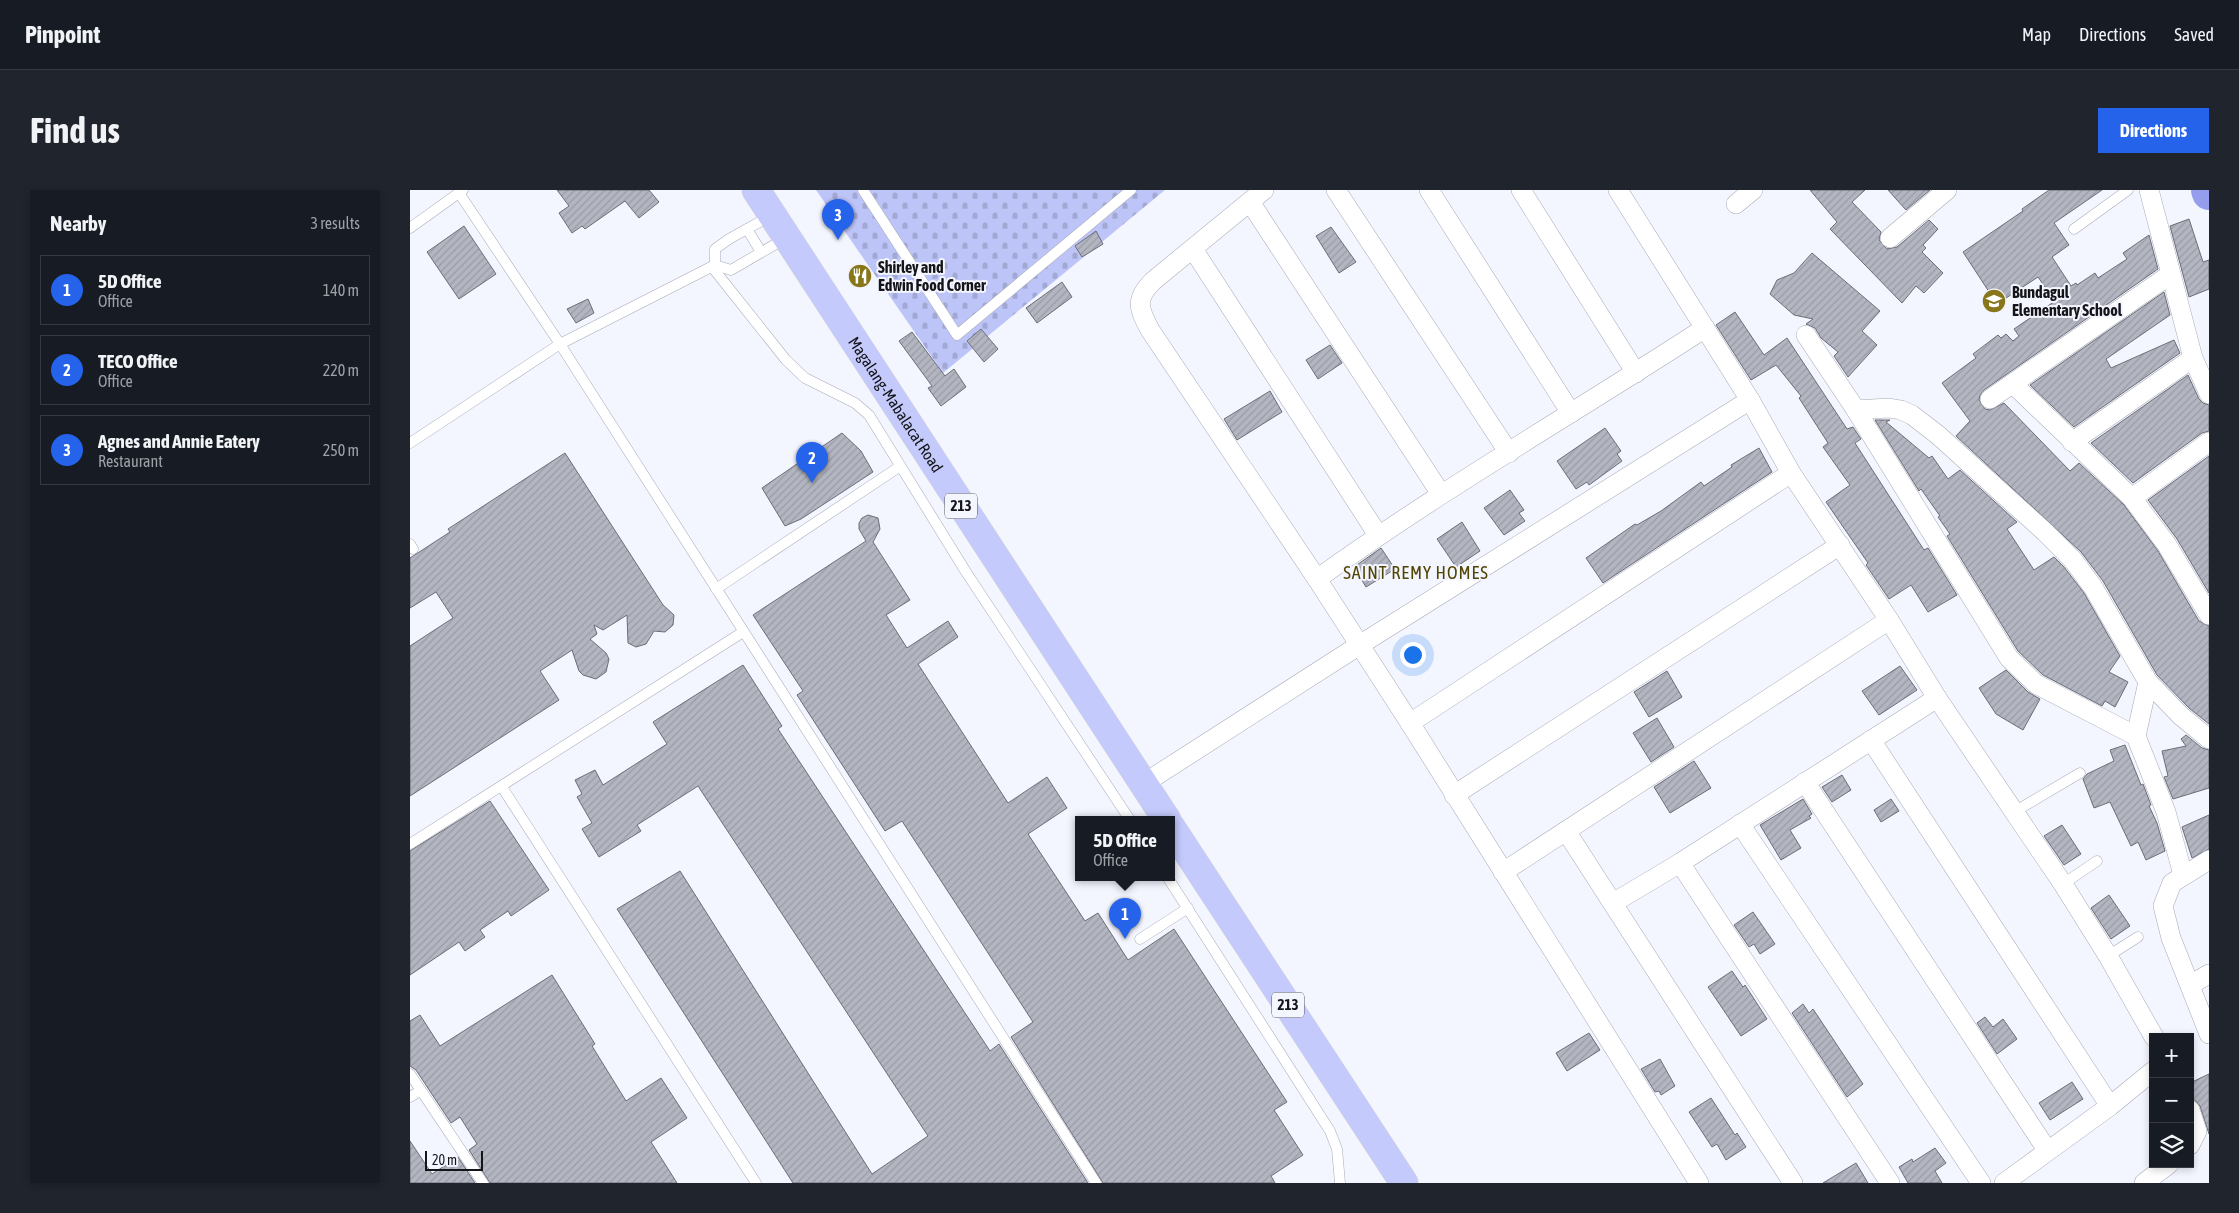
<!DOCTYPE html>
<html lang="en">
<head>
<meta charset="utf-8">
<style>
  body { margin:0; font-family:"Asap Condensed",sans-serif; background:#20242c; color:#f1f3f6 }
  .controls { position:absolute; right:15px; bottom:15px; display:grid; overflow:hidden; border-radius:0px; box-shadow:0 2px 8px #0003 }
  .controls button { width:45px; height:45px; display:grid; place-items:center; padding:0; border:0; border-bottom:1px solid #363941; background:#171b24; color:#f1f3f6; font:25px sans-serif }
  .scale { position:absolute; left:15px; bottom:12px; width:58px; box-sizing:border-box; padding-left:5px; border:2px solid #141419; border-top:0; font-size:14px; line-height:18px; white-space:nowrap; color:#141419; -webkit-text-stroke:4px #f3f5ff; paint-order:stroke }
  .you { position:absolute; left:1002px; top:464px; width:18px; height:18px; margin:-12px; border:4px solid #fff; border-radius:50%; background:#1a73e8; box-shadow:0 0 0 8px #1a73e833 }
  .badge { display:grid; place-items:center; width:32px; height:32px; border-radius:50%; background:#2563eb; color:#fff; font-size:16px; font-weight:700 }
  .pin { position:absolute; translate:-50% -41px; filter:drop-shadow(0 1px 2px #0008) }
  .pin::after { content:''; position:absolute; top:26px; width:18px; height:15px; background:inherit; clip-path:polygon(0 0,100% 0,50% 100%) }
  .popup { position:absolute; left:665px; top:626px; width:100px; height:65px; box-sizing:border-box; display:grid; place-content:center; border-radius:0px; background:#171b24; filter:drop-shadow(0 1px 4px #0005); font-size:16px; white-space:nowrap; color:#9ea1a6 }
  .popup b { font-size:19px; color:#f1f3f6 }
  .popup::after { content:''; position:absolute; left:50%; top:100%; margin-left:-10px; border:10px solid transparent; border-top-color:#171b24 }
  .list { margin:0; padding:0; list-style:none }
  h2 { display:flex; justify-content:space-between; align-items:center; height:65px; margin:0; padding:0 20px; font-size:21px }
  h2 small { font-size:16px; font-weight:400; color:#9ea1a6 }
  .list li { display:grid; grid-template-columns:32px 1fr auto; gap:15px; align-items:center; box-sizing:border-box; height:70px; margin:0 10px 10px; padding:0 10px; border:1px solid #363941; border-radius:0px }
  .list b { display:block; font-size:19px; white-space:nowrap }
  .list p { margin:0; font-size:16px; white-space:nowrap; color:#9ea1a6 }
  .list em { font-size:16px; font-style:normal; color:#9ea1a6 }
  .icon { flex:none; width:28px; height:28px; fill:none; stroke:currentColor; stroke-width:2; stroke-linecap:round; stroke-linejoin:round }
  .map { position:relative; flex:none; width:1799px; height:993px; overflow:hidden; border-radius:0px }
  header { display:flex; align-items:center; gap:30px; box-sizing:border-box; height:70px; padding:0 25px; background:#171b24; border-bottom:1px solid #363941 }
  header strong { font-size:24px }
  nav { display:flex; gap:28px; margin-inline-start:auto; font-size:18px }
  .intro { display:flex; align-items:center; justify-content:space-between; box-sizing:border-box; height:120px; padding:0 30px }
  h1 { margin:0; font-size:35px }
  .button { padding:12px 22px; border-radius:0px; background:#2563eb; color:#fff; font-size:18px; font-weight:700 }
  main { display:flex; gap:30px; padding:0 30px }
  aside { flex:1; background:#171b24; border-radius:0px; box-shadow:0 2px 8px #0003 }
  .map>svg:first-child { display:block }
</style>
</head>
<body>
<header>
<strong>Pinpoint</strong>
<nav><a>Map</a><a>Directions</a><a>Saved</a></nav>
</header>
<div class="intro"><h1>Find us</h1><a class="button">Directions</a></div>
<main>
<aside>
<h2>Nearby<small>3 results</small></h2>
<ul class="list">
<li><span class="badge">1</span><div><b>5D Office</b><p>Office</p></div><em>140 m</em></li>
<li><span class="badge">2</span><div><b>TECO Office</b><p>Office</p></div><em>220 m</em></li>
<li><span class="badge">3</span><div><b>Agnes and Annie Eatery</b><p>Restaurant</p></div><em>250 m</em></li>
</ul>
</aside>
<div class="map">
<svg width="1799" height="993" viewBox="0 0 1799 993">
  <defs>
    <pattern id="cemetery-stones" width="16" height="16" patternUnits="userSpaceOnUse" patternTransform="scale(1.25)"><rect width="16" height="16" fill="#bdc5f8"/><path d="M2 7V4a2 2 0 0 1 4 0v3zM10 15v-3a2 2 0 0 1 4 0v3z" fill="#a2a8d4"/></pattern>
    <pattern id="building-hatch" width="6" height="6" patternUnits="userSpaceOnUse" patternTransform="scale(1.25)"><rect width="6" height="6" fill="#b3b5c1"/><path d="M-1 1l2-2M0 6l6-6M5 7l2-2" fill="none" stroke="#999ba5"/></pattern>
  </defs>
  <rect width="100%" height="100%" fill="#f3f5ff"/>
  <!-- cemetery -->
  <path fill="url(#cemetery-stones)" d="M 406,0 L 755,0 L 533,183 Z"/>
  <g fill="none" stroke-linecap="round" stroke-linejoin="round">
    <!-- river -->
    <path stroke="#949eec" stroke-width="34" d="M 1798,0 L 1799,3"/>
  </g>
  <!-- building -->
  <g fill="url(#building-hatch)" stroke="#6b6d77">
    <path d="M 147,0 L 239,0 L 249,12 L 229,28 L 215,11 L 175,39 L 172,36 L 162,43 L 149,23 L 159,16 Z"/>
    <path d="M 1400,0 L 1455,0 L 1442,12 L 1471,42 L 1469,50 L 1477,59 L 1487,57 L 1519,30 L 1528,39 L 1513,55 L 1516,58 L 1512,62 L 1533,83 L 1514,103 L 1506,96 L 1492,113 L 1420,39 L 1427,32 Z"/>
    <path d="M 1478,0 L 1520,0 L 1496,20 Z"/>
    <path d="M 1639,0 L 1692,0 L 1644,33 L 1659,55 L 1642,67 L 1661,96 L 1666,93 L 1667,95 L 1685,83 L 1688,88 L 1717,69 L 1713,63 L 1739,45 L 1748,79 L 1574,200 L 1570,205 L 1569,210 L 1575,219 L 1580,220 L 1594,213 L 1660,281 L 1669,273 L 1714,315 L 1748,361 L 1789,431 L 1799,436 L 1799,534 L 1779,518 L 1747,485 L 1693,391 L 1671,362 L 1546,246 L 1560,231 L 1532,193 L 1566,168 L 1563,164 L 1588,145 L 1591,148 L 1596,144 L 1603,151 L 1609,146 L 1604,139 L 1645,111 L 1628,87 L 1587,114 L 1553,62 L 1613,21 L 1612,19 Z"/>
    <path d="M 1779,29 L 1793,72 L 1799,70 L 1799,99 L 1779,107 L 1760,36 Z"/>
    <path d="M 54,36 L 86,84 L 49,109 L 17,62 Z"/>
    <path d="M 921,37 L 946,72 L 929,83 L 906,46 Z"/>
    <path d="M 686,41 L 693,54 L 672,67 L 665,56 Z"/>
    <path d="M 1402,63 L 1470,121 L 1452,141 L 1467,155 L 1438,187 L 1424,166 L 1428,162 L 1411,148 L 1405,138 L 1396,134 L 1403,129 L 1384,125 L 1360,104 L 1367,90 L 1384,83 Z"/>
    <path d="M 652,92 L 662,107 L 627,133 L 616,118 Z"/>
    <path d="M 1754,102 L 1760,125 L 1696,169 L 1701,178 L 1764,150 L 1770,163 L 1664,237 L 1620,195 Z"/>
    <path d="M 178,109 L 184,123 L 166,133 L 157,119 Z"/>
    <path d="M 1325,122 L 1354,165 L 1377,148 L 1437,239 L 1443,237 L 1451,249 L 1445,253 L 1514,360 L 1518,358 L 1547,405 L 1518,422 L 1501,395 L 1479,409 L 1456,375 L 1458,373 L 1416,312 L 1440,295 L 1413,257 L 1418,253 L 1389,208 L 1391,206 L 1366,175 L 1341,190 L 1306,135 Z"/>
    <path d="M 571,139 L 588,159 L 574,172 L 557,151 Z"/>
    <path d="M 502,142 L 535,186 L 544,179 L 556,197 L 531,216 L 518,198 L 522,196 L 489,151 Z"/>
    <path d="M 920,155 L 932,173 L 908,189 L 896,170 Z"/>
    <path d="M 1778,185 L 1789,209 L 1793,213 L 1799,215 L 1799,241 L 1792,243 L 1723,293 L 1681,253 Z"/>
    <path d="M 860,201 L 872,222 L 827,250 L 814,229 Z"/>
    <path d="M 1465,230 L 1480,230 L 1476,232 L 1519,268 L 1522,266 L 1538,289 L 1550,280 L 1607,332 L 1597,339 L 1624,380 L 1644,367 L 1654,377 L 1674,403 L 1710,466 L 1699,482 L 1718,492 L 1705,517 L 1695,511 L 1692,516 L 1633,485 L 1608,461 L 1537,346 L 1540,344 L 1528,327 L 1530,326 L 1511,299 L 1509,301 Z"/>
    <path d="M 1195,238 L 1211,261 L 1207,264 L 1212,271 L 1179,295 L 1177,292 L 1166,299 L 1147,271 Z"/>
    <path d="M 432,243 L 451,261 L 463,282 L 391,329 L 375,336 L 352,298 Z"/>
    <path d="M 1349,258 L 1362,282 L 1193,393 L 1176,368 L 1225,334 L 1227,335 L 1251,321 L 1291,292 L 1294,296 L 1322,277 L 1321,275 Z"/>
    <path d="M 155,263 L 253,415 L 264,425 L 263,435 L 255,442 L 244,441 L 236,454 L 226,457 L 218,453 L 217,425 L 193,440 L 184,435 L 187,444 L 180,449 L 196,463 L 199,469 L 196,482 L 186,489 L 173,485 L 169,481 L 162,460 L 130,481 L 149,510 L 0,606 L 0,456 L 43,428 L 26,402 L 0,418 L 0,368 L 40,342 L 38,339 Z"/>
    <path d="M 1799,266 L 1799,403 L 1767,349 L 1738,310 Z"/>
    <path d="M 1100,300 L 1114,320 L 1109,323 L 1115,331 L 1094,345 L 1074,318 Z"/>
    <path d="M 458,325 L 468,328 L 470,339 L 463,352 L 500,410 L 476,425 L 497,458 L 538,431 L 548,447 L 508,474 L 598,613 L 637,587 L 657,618 L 618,644 L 675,731 L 688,723 L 718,770 L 764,739 L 877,912 L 864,920 L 893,965 L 861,986 L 865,993 L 693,993 L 601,847 L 623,832 L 492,631 L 475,641 L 387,505 L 393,501 L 343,425 L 456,351 L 449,339 L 449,333 L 452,328 Z"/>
    <path d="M 1052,332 L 1070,361 L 1046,377 L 1027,349 Z"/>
    <path d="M 971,358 L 985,379 L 956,397 L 944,377 Z"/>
    <path d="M 333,475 L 372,536 L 368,539 L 580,861 L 589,854 L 678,993 L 383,993 L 207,719 L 270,681 L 462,984 L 518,946 L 288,596 L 227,635 L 231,641 L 189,667 L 172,639 L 182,633 L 167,607 L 172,604 L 165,590 L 185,580 L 193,595 L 257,554 L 243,532 Z"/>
    <path d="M 1490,476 L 1507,500 L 1469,525 L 1452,501 Z"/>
    <path d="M 1596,480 L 1618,502 L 1630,509 L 1613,540 L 1586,524 L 1569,498 Z"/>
    <path d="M 1257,481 L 1272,507 L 1239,527 L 1224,502 Z"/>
    <path d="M 1247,528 L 1264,557 L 1241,572 L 1223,543 Z"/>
    <path d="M 1776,545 L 1792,558 L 1799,560 L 1799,598 L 1763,609 L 1754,587 L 1758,586 L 1752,561 L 1776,556 L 1771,549 Z"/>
    <path d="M 1715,555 L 1731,595 L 1733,594 L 1741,615 L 1739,616 L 1747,633 L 1755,661 L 1736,670 L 1728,652 L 1721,656 L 1700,612 L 1684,618 L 1673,589 L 1677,584 L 1704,571 L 1700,560 Z"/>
    <path d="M 1284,571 L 1301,598 L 1260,623 L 1244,597 Z"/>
    <path d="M 1432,585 L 1441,600 L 1422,612 L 1412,597 Z"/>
    <path d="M 1393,609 L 1402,624 L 1399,626 L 1401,628 L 1380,640 L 1391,658 L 1371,670 L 1350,635 Z"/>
    <path d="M 1481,609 L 1489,621 L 1471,632 L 1464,620 Z"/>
    <path d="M 80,611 L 139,700 L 101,726 L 98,721 L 70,740 L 75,747 L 55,761 L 49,752 L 0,785 L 0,661 Z"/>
    <path d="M 1799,625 L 1799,659 L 1782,668 L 1772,637 Z"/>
    <path d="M 1652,635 L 1671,664 L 1654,675 L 1634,646 Z"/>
    <path d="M 1699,705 L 1720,736 L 1701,749 L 1681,718 Z"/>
    <path d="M 1343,722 L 1365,754 L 1350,764 L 1344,754 L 1339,757 L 1324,735 Z"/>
    <path d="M 1322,781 L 1333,797 L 1335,795 L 1357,829 L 1331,846 L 1298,797 Z"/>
    <path d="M 142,785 L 185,854 L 182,856 L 216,911 L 251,888 L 277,928 L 241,952 L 267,993 L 80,993 L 59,960 L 67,954 L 50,927 L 41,933 L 6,880 L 0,876 L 0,831 L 10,825 L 30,856 Z"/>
    <path d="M 1393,814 L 1399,823 L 1403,819 L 1453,894 L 1437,907 L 1382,823 Z"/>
    <path d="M 1575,827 L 1583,837 L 1593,829 L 1607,849 L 1587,864 L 1567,833 Z"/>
    <path d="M 1179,843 L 1190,860 L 1157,881 L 1146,863 Z"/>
    <path d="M 1250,869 L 1265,896 L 1251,905 L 1249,901 L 1245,902 L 1231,879 Z"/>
    <path d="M 1799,884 L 1799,944 L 1790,916 L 1780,905 L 1780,893 Z"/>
    <path d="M 1662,892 L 1673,909 L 1640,930 L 1629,913 Z"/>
    <path d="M 1301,908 L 1325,945 L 1327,943 L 1336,957 L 1316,970 L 1307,954 L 1302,957 L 1279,922 Z"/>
    <path d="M 0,951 L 22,984 L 48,967 L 65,993 L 0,993 Z"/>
    <path d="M 1525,958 L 1536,973 L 1525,981 L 1532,993 L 1498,993 L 1489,977 L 1502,969 L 1503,972 Z"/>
    <path d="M 1446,973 L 1458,993 L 1413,993 Z"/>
  </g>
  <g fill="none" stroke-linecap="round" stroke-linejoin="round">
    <!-- lane casing -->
    <g stroke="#a8abb6" stroke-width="11">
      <g id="lane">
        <path d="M 453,0 L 547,145 L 721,0"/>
        <path d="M 49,3 L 150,154 L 686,993"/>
        <path d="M 0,38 L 53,0"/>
        <path d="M 337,39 L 351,62"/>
        <path d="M 1664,39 L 1718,0"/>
        <path d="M 305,75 L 305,59 L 319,49 L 362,25"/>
        <path d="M 302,77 L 376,170 L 395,188 L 445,213 L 459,225 L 556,382 L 720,630"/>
        <path d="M 0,253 L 150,154 L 305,75 L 321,80 L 376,48"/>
        <path d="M 0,354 L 3,359"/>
        <path d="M 306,399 L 489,277"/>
        <path d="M 92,597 L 346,993"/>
        <path d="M 1604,622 L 1670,583"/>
        <path d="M 0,654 L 333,442"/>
        <path d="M 758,688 L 920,941 L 927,959 L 930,993"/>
        <path d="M 1653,694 L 1687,671"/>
        <path d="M 730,749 L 778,718"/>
        <path d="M 1698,766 L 1728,747"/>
        <path d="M 0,884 L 73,993"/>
        <path d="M 0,907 L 10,901"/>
      </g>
    </g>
    <!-- street casing -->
    <g stroke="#a8abb6" stroke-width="20">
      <g id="street">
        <path d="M 854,0 L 743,91 C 724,110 729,119 740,140 L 907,389 L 1000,533 L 1289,993"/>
        <path d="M 926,0 L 1099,263"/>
        <path d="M 1019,0 L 1161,223"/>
        <path d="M 1111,0 L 1226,183"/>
        <path d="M 1208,0 L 1340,210 L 1381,283 L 1479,430 L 1527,508 L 1653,694 L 1698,766 L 1744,847"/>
        <path d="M 1739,0 L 1783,168 L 1799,204"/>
        <path d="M 840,12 L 1031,304"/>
        <path d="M 1326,14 L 1343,0"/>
        <path d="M 1480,48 L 1537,0"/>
        <path d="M 783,59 L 968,345"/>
        <path d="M 1396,145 L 1446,220 L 1599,468 L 1626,494 L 1726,546 L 1756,622 L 1773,685"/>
        <path d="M 1603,194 L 1722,308 L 1757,355 L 1799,425"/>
        <path d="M 1580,209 L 1761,84"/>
        <path d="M 1446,220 L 1479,218 L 1491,220 L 1502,225 L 1528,245 L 1635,342 L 1663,370 L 1683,397 L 1738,492 L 1771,526 L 1799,549"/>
        <path d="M 1662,252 L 1783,168"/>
        <path d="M 1722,308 L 1799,252"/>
        <path d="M 907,389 C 1032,299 1166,222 1295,138"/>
        <path d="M 1000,533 L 1381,283"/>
        <path d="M 1726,546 L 1738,492"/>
        <path d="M 1461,550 L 1700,916"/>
        <path d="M 1395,592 L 1637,960"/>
        <path d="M 733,594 L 948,456 L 1340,210"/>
        <path d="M 1044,605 L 1430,355"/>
        <path d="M 1330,634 L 1571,993"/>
        <path d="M 1156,641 L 1383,993"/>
        <path d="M 1799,670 L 1762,693 L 1753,716 L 1761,748 L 1799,844"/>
        <path d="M 1270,673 L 1480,993"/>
        <path d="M 1093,682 L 1479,430"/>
        <path d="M 1203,713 L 1270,673 L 1527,508"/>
        <path d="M 1780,795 L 1799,784"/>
        <path d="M 1780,920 L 1787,941 L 1780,955"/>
        <path d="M 1594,993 L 1700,916 L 1743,881"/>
        <path d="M 1734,993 L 1759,974"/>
      </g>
    </g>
    <!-- primary casing -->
    <g stroke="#d5d5d6" stroke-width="29">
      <g id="primary">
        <path id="s1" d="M 346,0 L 757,630"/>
        <path d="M 761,637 L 994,993"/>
      </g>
    </g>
    <!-- lane -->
    <use href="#lane" stroke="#fff" stroke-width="10"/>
    <!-- street -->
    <use href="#street" stroke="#fff" stroke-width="19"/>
    <!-- primary -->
    <use href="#primary" stroke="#c4cafb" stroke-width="28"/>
  </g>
  <!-- icons -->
  <defs>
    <g id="restaurant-disc" transform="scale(1.25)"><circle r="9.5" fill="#88761a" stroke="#f3f5ff"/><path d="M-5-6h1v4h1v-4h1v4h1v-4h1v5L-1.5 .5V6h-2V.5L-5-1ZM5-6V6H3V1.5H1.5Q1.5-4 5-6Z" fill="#fff"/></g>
    <g id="school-disc" transform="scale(1.25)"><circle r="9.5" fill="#88761a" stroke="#f3f5ff"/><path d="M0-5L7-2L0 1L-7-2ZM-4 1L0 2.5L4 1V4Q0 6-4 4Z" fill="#fff"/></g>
  </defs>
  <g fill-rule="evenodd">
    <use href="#restaurant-disc" x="450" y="86"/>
    <use href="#school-disc" x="1584" y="111"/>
  </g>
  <g text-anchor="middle" stroke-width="4" stroke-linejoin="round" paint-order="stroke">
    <!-- shield labels -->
    <g fill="#f3f5ff" stroke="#57585e" stroke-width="1">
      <rect x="535" y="303.5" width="32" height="25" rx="4"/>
      <rect x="862" y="802.5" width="32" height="25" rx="4"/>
    </g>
    <g font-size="15" font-weight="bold" fill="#141419">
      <text x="551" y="321">213</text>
      <text x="878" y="820">213</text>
    </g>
    <!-- poi labels -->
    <g font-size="16" font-weight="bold" fill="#141419" stroke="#f3f5ff" text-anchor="start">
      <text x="468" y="83">Shirley and<tspan x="468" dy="18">Edwin Food Corner</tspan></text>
      <text x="1602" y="108">Bundagul<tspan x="1602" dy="18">Elementary School</tspan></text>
    </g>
    <!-- street labels -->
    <g font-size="16" fill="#141419" stroke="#f3f5ff">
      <text dy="6" stroke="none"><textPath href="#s1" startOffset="256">Magalang-Mabalacat Road</textPath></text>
    </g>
    <!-- neighbourhood labels -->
    <g font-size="18" letter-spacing="1" fill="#514502" stroke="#f3f5ff">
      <text x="1006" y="389">SAINT REMY HOMES</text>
    </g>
  </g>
</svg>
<div class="controls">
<button>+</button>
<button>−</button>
<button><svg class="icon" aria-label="layers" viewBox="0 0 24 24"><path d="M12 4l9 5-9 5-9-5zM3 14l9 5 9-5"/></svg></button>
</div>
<div class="scale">20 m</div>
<div class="you"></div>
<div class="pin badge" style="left:715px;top:749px">1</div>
<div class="popup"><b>5D Office</b>Office</div>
<div class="pin badge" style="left:402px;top:293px">2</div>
<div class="pin badge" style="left:428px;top:50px">3</div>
</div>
</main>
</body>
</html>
